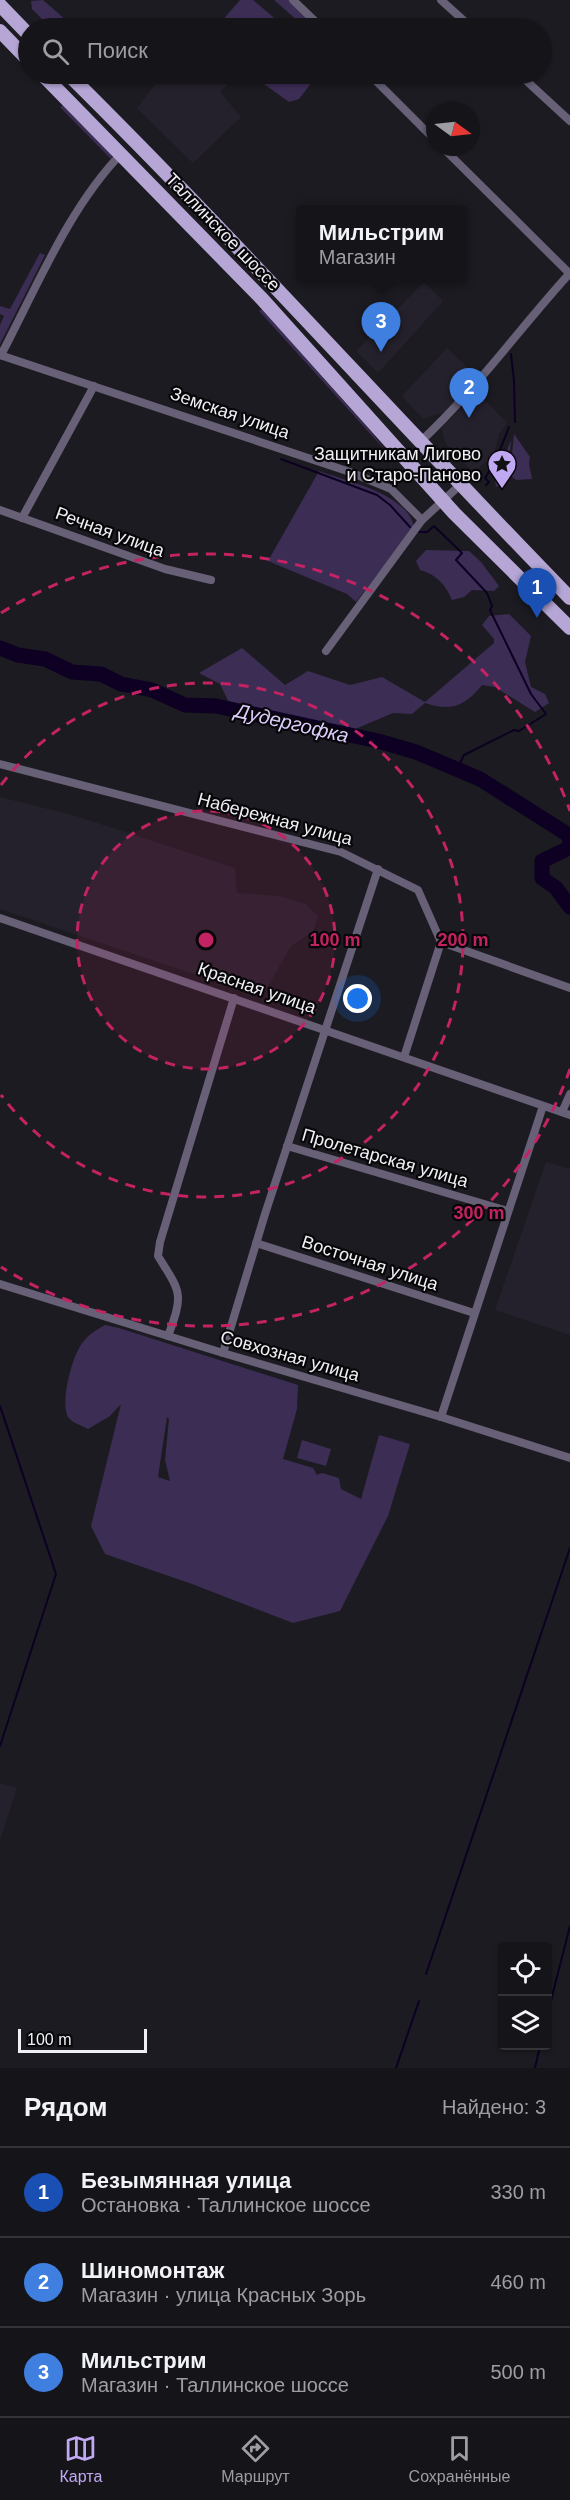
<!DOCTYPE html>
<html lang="ru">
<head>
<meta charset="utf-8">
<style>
  body { margin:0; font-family:Arial,sans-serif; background:#222126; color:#f1f3f6 }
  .controls { position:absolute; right:18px; bottom:18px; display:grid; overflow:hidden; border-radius:6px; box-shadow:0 2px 4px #0004 }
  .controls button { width:54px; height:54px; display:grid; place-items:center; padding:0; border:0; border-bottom:2px solid #343338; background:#151419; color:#f1f3f6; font:30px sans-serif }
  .compass { position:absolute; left:426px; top:102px; width:54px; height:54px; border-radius:50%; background:#151419; box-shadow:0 2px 4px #0004; rotate:105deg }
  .scale { position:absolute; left:18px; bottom:15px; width:129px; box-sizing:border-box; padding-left:6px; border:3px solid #f1eff4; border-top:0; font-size:16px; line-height:21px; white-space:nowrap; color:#f1eff4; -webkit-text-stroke:4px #070608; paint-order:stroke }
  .you { position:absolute; left:358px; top:999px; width:21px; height:21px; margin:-15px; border:4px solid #fff; border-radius:50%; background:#1a73e8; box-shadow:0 0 0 9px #1a73e833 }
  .badge { display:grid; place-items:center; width:39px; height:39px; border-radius:50%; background:#c1a8f3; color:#fff; font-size:20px; font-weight:700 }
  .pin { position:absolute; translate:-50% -50px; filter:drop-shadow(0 2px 3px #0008) }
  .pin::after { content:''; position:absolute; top:32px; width:21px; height:18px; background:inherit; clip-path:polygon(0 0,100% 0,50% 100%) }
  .popup { position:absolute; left:296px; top:205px; width:171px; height:78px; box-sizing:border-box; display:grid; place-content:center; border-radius:6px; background:#151419; filter:drop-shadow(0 2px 4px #0005); font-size:20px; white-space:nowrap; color:#9d9ea2 }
  .popup b { font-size:22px; color:#f1f3f6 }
  .popup::after { content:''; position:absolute; left:50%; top:100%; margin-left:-12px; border:12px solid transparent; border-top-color:#151419 }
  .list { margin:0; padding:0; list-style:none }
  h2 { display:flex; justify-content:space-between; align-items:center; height:78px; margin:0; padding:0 24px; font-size:26px }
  h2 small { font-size:20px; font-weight:400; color:#9d9ea2 }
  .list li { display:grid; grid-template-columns:39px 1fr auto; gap:18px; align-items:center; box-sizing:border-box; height:90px; padding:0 24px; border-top:2px solid #343338 }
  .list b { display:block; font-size:22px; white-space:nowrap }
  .list p { margin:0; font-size:20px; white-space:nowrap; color:#9d9ea2 }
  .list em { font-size:20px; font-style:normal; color:#9d9ea2 }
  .icon { flex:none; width:33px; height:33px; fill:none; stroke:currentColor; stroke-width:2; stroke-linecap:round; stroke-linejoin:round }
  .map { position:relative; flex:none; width:570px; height:2068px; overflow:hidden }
  .search { position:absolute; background:#151419; box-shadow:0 2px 4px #0004; left:18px; right:18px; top:18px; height:66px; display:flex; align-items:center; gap:15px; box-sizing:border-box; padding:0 21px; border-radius:33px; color:#9d9ea2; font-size:22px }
  .sheet { height:348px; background:#151419 }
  nav { display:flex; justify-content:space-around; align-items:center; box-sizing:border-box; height:84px; border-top:2px solid #343338; background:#151419; font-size:16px; color:#9d9ea2 }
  nav a { display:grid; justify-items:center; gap:3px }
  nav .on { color:#c1a8f3 }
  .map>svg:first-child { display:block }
</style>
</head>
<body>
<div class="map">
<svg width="570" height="2068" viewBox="0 0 570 2068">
  <rect width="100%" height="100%" fill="#1c1b21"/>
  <!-- built -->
  <g fill="#25212c">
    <path d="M 163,74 L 238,74 L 220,92 L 241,117 L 193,163 L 137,108 Z"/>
    <path d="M 424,282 L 443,301 L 378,373 L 356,351 Z"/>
    <path d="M 447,348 L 473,373 L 467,387 L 444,412 L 423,419 L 402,396 Z"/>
    <path d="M 477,392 L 507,423 L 499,434 L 494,453 L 474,473 L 446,444 L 441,428 Z"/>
    <path d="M 0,797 L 76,816 L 235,868 L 237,893 L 280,896 L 306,904 L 318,916 L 313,932 L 291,946 L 262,997 L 0,909 Z"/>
    <path d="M 546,1162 L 570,1169 L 570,1335 L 495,1310 Z"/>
    <path d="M 0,1783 L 17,1788 L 0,1840 Z"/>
  </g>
  <!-- green -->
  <g fill="#3c2d55" fill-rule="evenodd">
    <path d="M 43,0 L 75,28 L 51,28 L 32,9 L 31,1 Z"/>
    <path d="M 240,0 L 253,0 L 286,28 L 229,28 L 221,22 Z"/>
    <path d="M 274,0 L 289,0 L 318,28 L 306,28 Z"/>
    <path d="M 250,74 L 265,74 L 273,80 L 280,74 L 318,74 L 299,99 L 289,102 Z"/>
    <path d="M 63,105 L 112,155 L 111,159 L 60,107 Z"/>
    <path d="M 40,253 L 45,255 L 0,344 L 0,325 L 4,316 L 0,314 L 0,306 L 10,309 Z"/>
    <path d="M 262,309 L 373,434 L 385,450 L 259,311 Z"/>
    <path d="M 514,434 L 530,457 L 529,464 L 532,479 L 516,480 L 510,475 Z"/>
    <path d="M 511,440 L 508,475 L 502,477 L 500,485 L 496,487 L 495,480 Z"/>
    <path d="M 319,471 C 346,481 408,494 414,527 L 356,602 L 347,594 L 268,561 Z"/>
    <path d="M 426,550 L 469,551 L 481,562 L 499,586 L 494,591 L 472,590 L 464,597 L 452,600 C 445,584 437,575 420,570 L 416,561 Z"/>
    <path d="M 509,614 L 531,636 L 525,662 L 531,687 L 545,694 L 549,703 L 535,712 L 495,687 L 482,685 C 465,706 451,712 425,703 L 412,714 L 393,713 L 348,732 L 231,707 L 220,684 L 199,673 L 242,648 L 285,685 L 308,671 L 350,685 L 382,677 L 425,702 L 494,643 L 494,639 L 482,625 L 489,616 Z"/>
    <path d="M 105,1325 L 119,1328 L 298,1385 L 297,1409 L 283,1459 L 313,1468 L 317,1475 L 322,1473 L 339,1478 L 341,1489 L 361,1499 L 379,1435 L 410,1444 L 388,1516 L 340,1611 L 293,1623 L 192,1584 L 105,1554 L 91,1526 L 121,1404 L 110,1416 L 88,1429 C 81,1425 72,1423 68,1417 C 60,1403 72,1355 83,1342 C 89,1334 96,1330 105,1325 ZM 167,1417 L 169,1419 L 165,1460 L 170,1481 L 158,1477 Z"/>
    <path d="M 302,1440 L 331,1449 L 326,1466 L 297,1458 Z"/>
  </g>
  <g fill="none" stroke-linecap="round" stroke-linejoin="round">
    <!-- stream -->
    <g stroke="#0d0022" stroke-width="2">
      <path d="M 511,354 L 514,381 L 515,422"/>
      <path d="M 281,459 L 377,495 L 390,505 L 410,527"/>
      <path d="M 486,485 L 489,482 L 485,478 L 496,460 L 509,427"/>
      <path d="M 419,532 L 427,532 L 434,526 L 462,553 L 456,560 L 487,593 L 492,606 L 490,610 L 531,694 L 546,714 L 519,731 L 514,730 L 464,755 L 457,769"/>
      <path d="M 0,1406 L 56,1574 L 0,1746"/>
      <path d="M 426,1974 L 570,1548"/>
      <path d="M 548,2012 L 570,1926"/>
      <path d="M 396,2068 L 419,2001"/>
      <path d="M 535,2068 L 540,2046"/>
    </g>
    <!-- river -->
    <g stroke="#0d0022" stroke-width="15">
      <path d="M 0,648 L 18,655 L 45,659 L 72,672 L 101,674 L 121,684 L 152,690 L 185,705 L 216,706 L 378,741 L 416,752 L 480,779 L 570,836"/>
      <path d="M 570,840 L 569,848 L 542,861 L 542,878 L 556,888 L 570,907"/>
    </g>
    <!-- minor -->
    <g stroke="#676077" stroke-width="8">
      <path d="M 293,0 L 322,28"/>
      <path d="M 441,0 L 472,28"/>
      <path d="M 369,74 L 435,140"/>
      <path d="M 519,74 L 570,121"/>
      <path d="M 442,147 L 570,274"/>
      <path d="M 0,355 L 350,472 L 391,489 L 422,520 L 460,485"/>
      <path d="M 1,355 C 36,289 69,207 122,153"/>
      <path d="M 419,443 C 475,391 519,329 570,273"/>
      <path d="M 0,510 L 165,569 L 211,580"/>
      <path d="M 22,518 L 94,386"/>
      <path d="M 326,651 L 422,520"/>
      <path d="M 0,764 L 341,852 L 418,890 L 441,942 L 570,988"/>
      <path d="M 0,918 L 570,1115"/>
      <path d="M 404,1057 L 441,942"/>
      <path d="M 562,1112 L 570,1094"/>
      <path d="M 287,1146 L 508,1211"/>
      <path d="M 256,1243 L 474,1313"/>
      <path d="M 0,1284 L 223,1353 L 441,1417 L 570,1458"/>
      <path d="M 168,1336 C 184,1293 181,1293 158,1256 L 160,1242 L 234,998"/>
      <path d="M 223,1353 L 265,1214 L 378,869"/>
      <path d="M 441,1417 L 543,1106"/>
    </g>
    <!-- primary -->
    <g stroke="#b5a6d5" stroke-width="14">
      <path d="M 0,5 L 28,34"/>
      <path d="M 0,31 L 28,60"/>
      <path d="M 42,74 L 263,300 L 454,513 L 570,628"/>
      <path d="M 68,74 C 240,244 401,425 570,598"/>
    </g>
  </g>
  <!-- distance rings -->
  <circle cx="206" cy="940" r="129" fill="#c42363" fill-opacity=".12"/>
  <g fill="none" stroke="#c42363" stroke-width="3" stroke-dasharray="10 8">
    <circle cx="206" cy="940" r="129"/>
    <path d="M1 785A257 257 0 1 1 1 1095"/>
    <path d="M570 1069A386 386 0 0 1 1 1267M1 613A386 386 0 0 1 570 811"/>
  </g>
  <!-- icons -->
  <defs>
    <g id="sight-pin" transform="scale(1.5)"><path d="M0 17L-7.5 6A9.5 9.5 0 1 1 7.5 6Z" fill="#c1a8f3" stroke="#070608"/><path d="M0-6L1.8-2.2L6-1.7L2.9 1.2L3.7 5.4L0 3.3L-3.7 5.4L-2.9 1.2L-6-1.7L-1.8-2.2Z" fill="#111"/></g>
  </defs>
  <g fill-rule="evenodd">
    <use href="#sight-pin" x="502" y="464"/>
  </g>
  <g text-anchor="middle" stroke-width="4.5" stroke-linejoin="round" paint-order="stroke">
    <!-- street labels -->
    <g font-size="18" fill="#f1eff4" stroke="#070608">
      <text transform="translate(223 232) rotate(46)" y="6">Таллинское шоссе</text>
      <text transform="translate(230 413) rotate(19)" y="6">Земская улица</text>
      <text transform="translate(110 532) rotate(20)" y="6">Речная улица</text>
      <text transform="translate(275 819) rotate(15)" y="6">Набережная улица</text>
      <text transform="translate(257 988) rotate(19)" y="6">Красная улица</text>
      <text transform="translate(385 1158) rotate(16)" y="6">Пролетарская улица</text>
      <text transform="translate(370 1263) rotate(18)" y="6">Восточная улица</text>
      <text transform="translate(290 1356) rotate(16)" y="6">Совхозная улица</text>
    </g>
    <!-- poi labels -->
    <g font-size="18" fill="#f1eff4" stroke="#070608" text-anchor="end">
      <text x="481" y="460">Защитникам Лигово<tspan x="481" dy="21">и Старо-Паново</tspan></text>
    </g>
    <!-- water labels -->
    <g font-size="20" font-style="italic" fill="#dccdfd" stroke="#070608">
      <text transform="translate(292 723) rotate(13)" y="7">Дудергофка</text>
    </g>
  </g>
  <circle cx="206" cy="940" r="9" fill="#c42363" stroke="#070608" stroke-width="3"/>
  <g font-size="18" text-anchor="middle" font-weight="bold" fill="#c42363" stroke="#070608" stroke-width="4.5" stroke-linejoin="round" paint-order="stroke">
    <text x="335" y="946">100 m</text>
    <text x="463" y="946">200 m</text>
    <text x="479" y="1219">300 m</text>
  </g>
</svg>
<div class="controls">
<button><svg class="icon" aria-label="locate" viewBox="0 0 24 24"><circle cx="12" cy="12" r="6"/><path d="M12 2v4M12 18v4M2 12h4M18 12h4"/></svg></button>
<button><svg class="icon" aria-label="layers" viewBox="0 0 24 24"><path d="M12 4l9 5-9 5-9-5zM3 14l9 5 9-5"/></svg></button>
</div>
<svg class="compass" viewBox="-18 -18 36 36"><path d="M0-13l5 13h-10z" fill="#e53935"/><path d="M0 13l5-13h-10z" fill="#9d9ea2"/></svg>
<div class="scale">100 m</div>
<div class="you"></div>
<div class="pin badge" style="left:537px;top:618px;background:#1a4fb4">1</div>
<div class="pin badge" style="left:469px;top:418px;background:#3f7fe0">2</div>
<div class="pin badge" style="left:381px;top:352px;background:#3f7fe0">3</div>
<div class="popup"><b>Мильстрим</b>Магазин</div>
<div class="search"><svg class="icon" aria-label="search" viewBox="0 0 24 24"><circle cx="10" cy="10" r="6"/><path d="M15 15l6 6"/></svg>Поиск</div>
</div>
<section class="sheet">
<h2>Рядом<small>Найдено: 3</small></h2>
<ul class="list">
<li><span class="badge" style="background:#1a4fb4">1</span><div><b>Безымянная улица</b><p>Остановка · Таллинское шоссе</p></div><em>330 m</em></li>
<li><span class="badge" style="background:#3f7fe0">2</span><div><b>Шиномонтаж</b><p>Магазин · улица Красных Зорь</p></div><em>460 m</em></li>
<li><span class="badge" style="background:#3f7fe0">3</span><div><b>Мильстрим</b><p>Магазин · Таллинское шоссе</p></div><em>500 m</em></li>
</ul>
</section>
<nav>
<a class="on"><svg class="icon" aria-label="map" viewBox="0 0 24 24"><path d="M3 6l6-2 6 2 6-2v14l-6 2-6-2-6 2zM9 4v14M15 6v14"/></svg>Карта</a>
<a><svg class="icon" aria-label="directions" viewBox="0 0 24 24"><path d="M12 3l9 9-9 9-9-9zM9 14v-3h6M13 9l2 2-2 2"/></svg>Маршрут</a>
<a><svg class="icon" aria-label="saved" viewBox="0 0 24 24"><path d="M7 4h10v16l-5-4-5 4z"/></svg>Сохранённые</a>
</nav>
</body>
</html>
